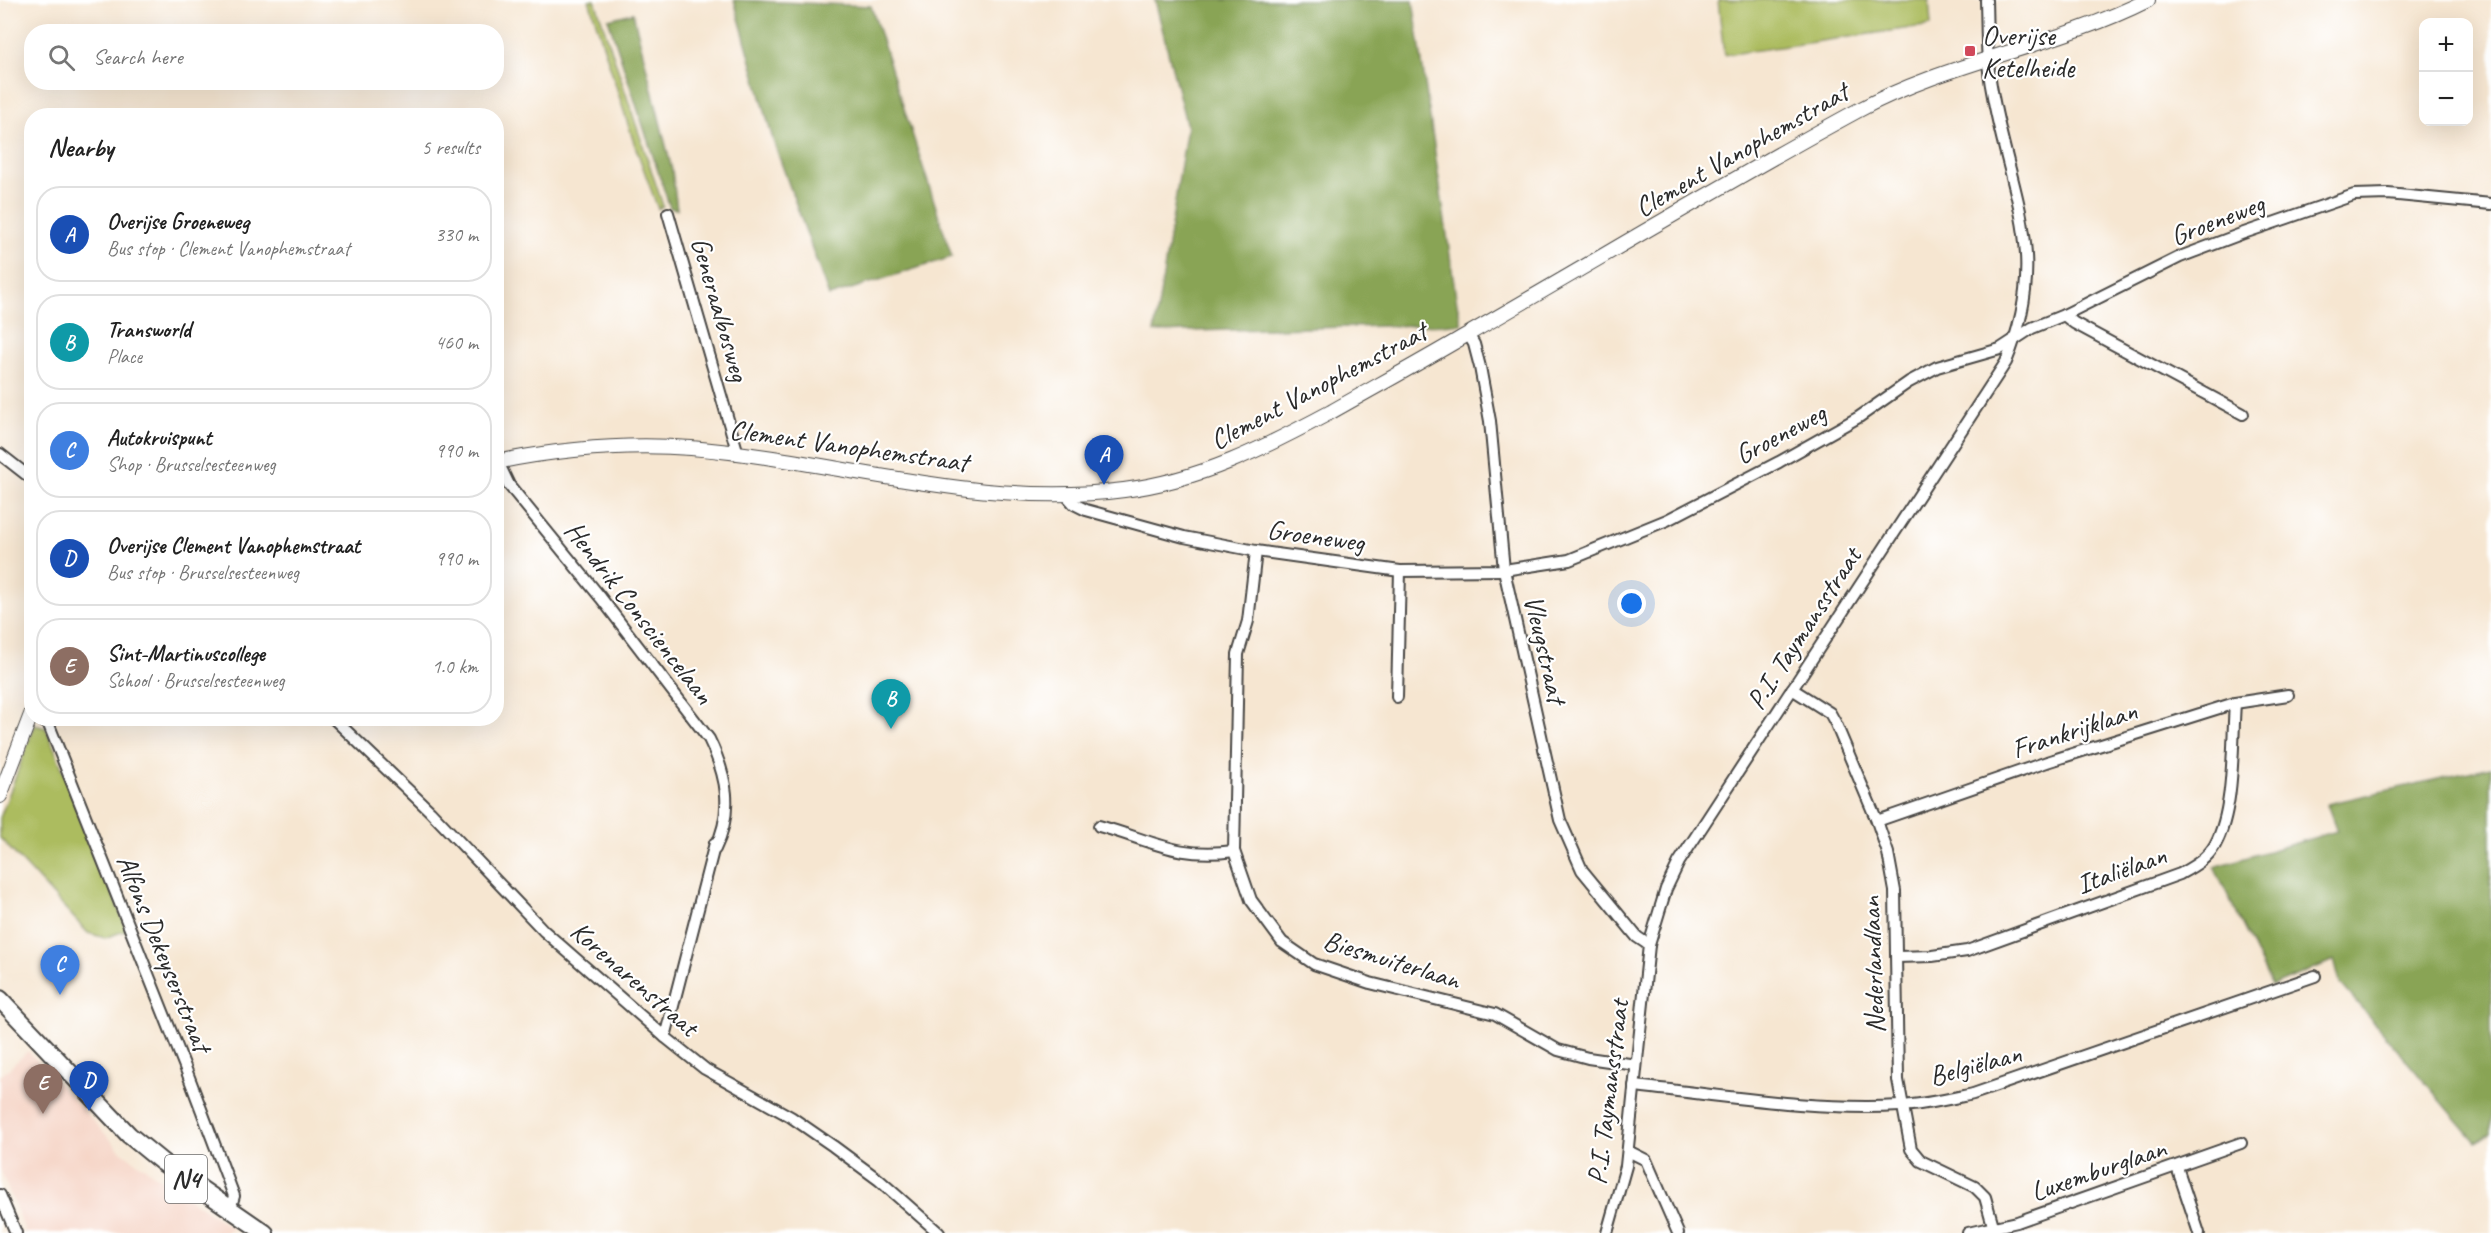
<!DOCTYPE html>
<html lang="en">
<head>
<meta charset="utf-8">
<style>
  body { margin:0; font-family:Caveat,sans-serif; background:#f6f6f6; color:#222 }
  .controls { position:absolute; right:18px; top:18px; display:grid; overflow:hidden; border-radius:12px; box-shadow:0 6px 24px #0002 }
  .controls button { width:54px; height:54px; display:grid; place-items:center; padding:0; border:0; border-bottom:2px solid #e0e0e0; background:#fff; color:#222; font:30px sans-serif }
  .you { position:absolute; left:1632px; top:604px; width:21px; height:21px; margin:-15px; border:4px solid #fff; border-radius:50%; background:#1a73e8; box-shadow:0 0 0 9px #1a73e833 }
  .badge { display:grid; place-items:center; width:39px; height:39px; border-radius:50%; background:#d1495b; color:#fff; font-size:20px; font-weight:700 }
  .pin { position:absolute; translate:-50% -50px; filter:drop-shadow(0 2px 3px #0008) }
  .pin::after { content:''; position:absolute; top:32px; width:21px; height:18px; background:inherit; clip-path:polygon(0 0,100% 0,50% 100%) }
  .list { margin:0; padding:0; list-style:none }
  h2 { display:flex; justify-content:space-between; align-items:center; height:78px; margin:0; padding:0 24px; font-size:26px }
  h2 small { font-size:20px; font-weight:400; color:#767676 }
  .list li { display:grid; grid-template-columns:39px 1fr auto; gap:18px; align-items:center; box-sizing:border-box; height:96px; margin:0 12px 12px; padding:0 12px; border:2px solid #e0e0e0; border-radius:24px }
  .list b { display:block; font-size:22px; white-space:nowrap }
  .list p { margin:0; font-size:20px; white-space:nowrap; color:#767676 }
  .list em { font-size:20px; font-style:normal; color:#767676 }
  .icon { flex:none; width:33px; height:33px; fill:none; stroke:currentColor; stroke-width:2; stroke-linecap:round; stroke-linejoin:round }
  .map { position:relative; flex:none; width:2491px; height:1233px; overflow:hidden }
  .search { position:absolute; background:#fff; box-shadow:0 6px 24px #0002; left:24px; top:24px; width:480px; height:66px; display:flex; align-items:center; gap:15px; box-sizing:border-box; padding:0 21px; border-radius:24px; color:#767676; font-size:22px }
  .panel { position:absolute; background:#fff; box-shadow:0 6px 24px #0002; left:24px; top:108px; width:480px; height:618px; border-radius:24px }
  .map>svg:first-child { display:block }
</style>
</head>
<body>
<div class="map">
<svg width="2491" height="1233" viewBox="0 0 2491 1233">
  <rect width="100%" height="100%" fill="#fff"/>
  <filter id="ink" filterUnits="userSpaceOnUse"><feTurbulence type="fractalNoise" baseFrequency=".0167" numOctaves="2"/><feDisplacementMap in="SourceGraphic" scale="12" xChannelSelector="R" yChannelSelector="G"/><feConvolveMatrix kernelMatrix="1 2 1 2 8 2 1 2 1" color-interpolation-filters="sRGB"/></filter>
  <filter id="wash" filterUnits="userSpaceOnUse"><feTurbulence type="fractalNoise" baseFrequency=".008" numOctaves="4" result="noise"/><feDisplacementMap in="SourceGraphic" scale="24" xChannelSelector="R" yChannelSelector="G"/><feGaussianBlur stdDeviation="1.35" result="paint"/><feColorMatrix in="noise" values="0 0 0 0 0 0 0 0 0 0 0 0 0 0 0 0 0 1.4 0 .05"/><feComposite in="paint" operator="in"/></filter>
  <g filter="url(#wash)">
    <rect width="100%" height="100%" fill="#f6e6d1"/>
    <!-- built -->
    <path fill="#f5d2c2" d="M 28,1051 L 122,1152 L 233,1229 L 224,1233 L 26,1233 L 0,1169 L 0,1077 Z"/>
    <!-- green -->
    <g fill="#acbc5e" stroke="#6c7444" stroke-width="1.5">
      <path d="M 589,0 L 595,0 L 663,206 L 658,209 L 633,140 Z"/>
      <path d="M 1718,0 L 1929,0 L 1931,25 L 1724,55 Z"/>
      <path d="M 35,725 L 46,728 L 127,930 L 105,938 L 88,933 L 0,838 L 0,818 Z"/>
    </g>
    <!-- forest -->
    <g fill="#89a455" stroke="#5a6840" stroke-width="1.5">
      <path d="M 734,0 L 871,6 L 952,257 L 829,296 L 773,140 Z"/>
      <path d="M 1155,0 L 1413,0 L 1457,304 L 1462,324 L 1154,332 L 1187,127 Z"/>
      <path d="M 633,13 L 672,170 L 677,209 L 670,208 L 608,19 Z"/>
      <path d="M 2491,767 L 2491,1133 L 2476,1142 L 2340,983 L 2334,960 L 2272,986 L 2214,867 L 2337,831 L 2327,804 Z"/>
    </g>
  </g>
  <g filter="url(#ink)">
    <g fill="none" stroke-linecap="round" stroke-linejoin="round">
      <!-- minor casing -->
      <g stroke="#494744" stroke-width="14">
        <g id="minor">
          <path d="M 668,213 L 738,454"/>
          <path d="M 2064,315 L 2074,323 L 2243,414"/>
          <path d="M 1468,334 L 1474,344 L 1480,367 L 1490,421 L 1504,570 L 1560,820 L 1582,870 L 1637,937 L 1649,945"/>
          <path d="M 0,454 L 32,479"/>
          <path d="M 498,462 L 509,485 L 601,598 L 709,739 C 727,776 734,810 715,849"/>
          <path d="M 1067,496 L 1074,504 L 1086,510 L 1184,537 L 1256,551 L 1400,571 L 1504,570 L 1569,560 L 1667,520 L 1779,462 L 1859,417 L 1909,382 L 1937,367 L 2000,349 L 2032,328 L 2064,315 L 2180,257 L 2241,234 L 2354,195 L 2388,194 L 2491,204"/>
          <path d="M 1256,551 L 1248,621 L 1238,654 L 1234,851 L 1251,900 L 1282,942 L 1314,964 L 1370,983 L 1495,1014 L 1558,1050 L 1588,1058 L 1636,1065"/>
          <path d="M 1792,689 L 1830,713 L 1836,724 L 1877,821 L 1888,853 L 1895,891 L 1898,1080 L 1911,1149 L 1921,1161 L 1975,1187 L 1985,1197 L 1994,1229"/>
          <path d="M 1397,697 L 1400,571"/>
          <path d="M 39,718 L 49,725 L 187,1072 L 234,1196 L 230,1209"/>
          <path d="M 333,718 L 430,811 L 544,931 L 665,1037 L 705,1069 L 791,1117 L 833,1146 L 879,1180 L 939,1233"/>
          <path d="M 1877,821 L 2047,762 L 2235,703 L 2288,695"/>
          <path d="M 1099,826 C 1151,840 1177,859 1234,851"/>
          <path d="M 1897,957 L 1932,956 L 1967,951 L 2180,874 C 2194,866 2207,859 2215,845 C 2235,809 2232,744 2235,703"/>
          <path d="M 665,1037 L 715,843"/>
          <path d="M 1634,1086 C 1721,1095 1813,1111 1900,1106 C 1924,1105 1949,1099 1973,1094 L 2315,976"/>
          <path d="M 1628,1151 L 1646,1160 L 1678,1233"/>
          <path d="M 2177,1167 L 2199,1233"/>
          <path d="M 0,1195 L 16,1233"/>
          <path d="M 1607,1233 L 1626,1166 L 1649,945 L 1666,889 L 1679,862 L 1704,824 L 2006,362 C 2051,254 2010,195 1992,91 C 1986,62 1987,30 1986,0"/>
          <path d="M 1968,1233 L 2017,1222 L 2241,1143"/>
        </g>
      </g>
      <!-- tertiary casing -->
      <g stroke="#494744" stroke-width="16">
        <g id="tertiary">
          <path d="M 496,462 C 561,449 625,443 691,448 C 836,460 978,509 1124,490 C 1201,480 1264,448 1331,412 C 1375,387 1419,363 1463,337 C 1594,262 1724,183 1857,111 C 1949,61 2055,47 2148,0"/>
          <path d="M 0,796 L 32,712"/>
        </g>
      </g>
      <!-- primary casing -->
      <g stroke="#494744" stroke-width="20">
        <path id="primary" d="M 0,999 L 129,1135 L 162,1162 L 265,1233"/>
      </g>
      <!-- minor -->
      <use href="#minor" stroke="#fff" stroke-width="10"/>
      <!-- tertiary -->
      <use href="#tertiary" stroke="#fff" stroke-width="14"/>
      <!-- primary -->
      <use href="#primary" stroke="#fff" stroke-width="16"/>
    </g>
  </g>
  <!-- markers -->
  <rect fill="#d1495b" stroke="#fff" stroke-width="2" x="1964" y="45" width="12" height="12" rx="3"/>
  <g text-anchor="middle" stroke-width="4.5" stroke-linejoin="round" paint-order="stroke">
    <!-- shield labels -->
    <rect fill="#fff" stroke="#6b6b6b" stroke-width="1.5" x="165" y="1155" width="42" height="48" rx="4.5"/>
    <g font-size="27" font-weight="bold" fill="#2b2b2b">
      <text x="186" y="1188">N4</text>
    </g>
    <!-- poi labels -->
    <g font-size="28" fill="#2b2b2b" stroke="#fff" text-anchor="start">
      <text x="1982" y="45">Overijse<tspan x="1982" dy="32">Ketelheide</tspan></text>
    </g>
    <!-- street labels -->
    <g font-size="28" fill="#2b2b2b" stroke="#fff">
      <text transform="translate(1741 149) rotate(-30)" y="10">Clement Vanophemstraat</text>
      <text transform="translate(2217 219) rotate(-21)" y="10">Groeneweg</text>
      <text transform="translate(721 309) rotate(74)" y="10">Generaalbosweg</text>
      <text transform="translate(1318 385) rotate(-28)" y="10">Clement Vanophemstraat</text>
      <text transform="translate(1780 433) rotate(-28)" y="10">Groeneweg</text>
      <text transform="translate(849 445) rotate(8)" y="10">Clement Vanophemstraat</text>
      <text transform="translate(1316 535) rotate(8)" y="10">Groeneweg</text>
      <text transform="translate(640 612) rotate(52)" y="10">Hendrik Consciencelaan</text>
      <text transform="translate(1803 628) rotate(-57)" y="10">P.I. Taymansstraat</text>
      <text transform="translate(1546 649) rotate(77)" y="10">Vleugstraat</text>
      <text transform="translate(2074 729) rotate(-18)" y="10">Frankrijklaan</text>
      <text transform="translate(2121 869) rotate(-20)" y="10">Italiëlaan</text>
      <text transform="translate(165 953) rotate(68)" y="10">Alfons Dekeyserstraat</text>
      <text transform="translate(1392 959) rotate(17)" y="10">Biesmuiterlaan</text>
      <text transform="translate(1872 965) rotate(-92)" y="10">Nederlandlaan</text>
      <text transform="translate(635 978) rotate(41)" y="10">Korenarenstraat</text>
      <text transform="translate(1975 1064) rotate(-15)" y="10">Belgiëlaan</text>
      <text transform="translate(1607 1092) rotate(-83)" y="10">P.I. Taymansstraat</text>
      <text transform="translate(2098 1169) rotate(-19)" y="10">Luxemburglaan</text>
    </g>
  </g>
</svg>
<div class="controls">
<button>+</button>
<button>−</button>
</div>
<div class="you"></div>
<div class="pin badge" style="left:1104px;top:485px;background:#1a4fb4">A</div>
<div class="pin badge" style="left:891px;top:729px;background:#0f9aa8">B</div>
<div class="pin badge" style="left:60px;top:995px;background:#3f7fe0">C</div>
<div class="pin badge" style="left:89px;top:1111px;background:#1a4fb4">D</div>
<div class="pin badge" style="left:43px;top:1114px;background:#8d6e63">E</div>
<div class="search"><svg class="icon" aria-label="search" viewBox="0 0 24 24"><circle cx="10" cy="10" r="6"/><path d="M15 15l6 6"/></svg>Search here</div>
<section class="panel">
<h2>Nearby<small>5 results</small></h2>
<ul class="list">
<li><span class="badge" style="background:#1a4fb4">A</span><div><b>Overijse Groeneweg</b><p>Bus stop · Clement Vanophemstraat</p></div><em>330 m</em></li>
<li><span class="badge" style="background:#0f9aa8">B</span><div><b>Transworld</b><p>Place</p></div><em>460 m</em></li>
<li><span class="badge" style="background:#3f7fe0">C</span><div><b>Autokruispunt</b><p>Shop · Brusselsesteenweg</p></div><em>990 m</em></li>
<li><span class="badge" style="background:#1a4fb4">D</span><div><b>Overijse Clement Vanophemstraat</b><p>Bus stop · Brusselsesteenweg</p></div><em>990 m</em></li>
<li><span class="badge" style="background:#8d6e63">E</span><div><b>Sint-Martinuscollege</b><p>School · Brusselsesteenweg</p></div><em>1.0 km</em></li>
</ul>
</section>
</div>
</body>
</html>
